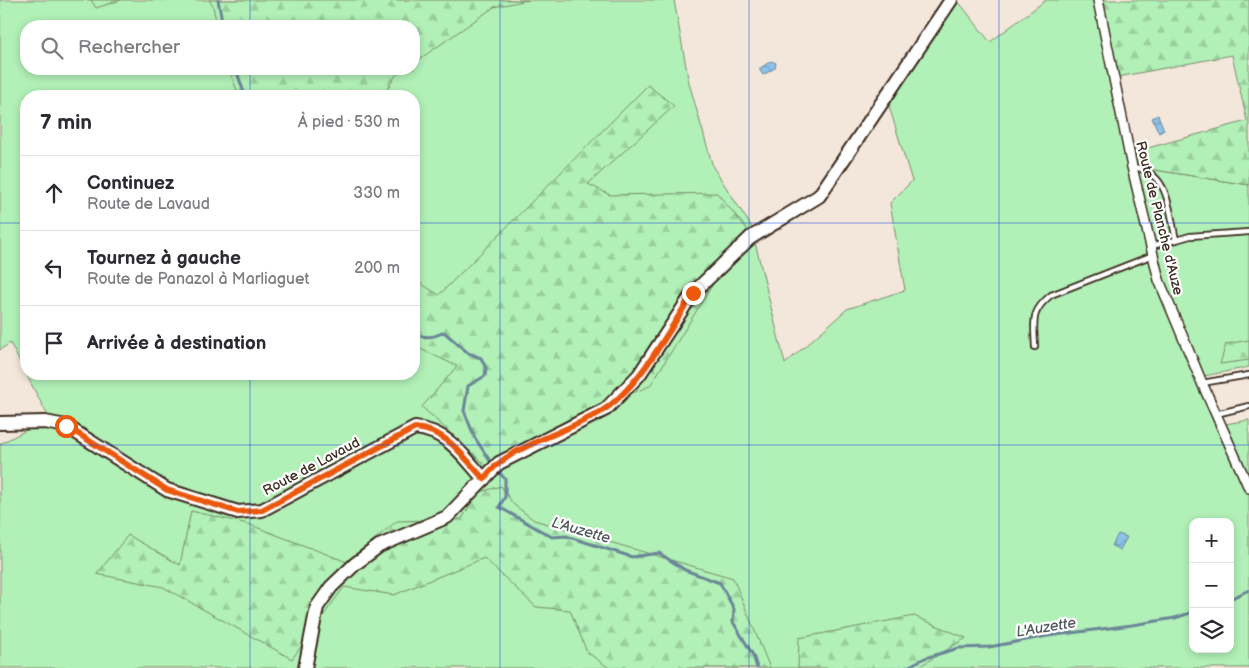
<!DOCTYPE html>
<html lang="fr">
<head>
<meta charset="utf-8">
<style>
  body { margin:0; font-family:"Balsamiq Sans",sans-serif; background:#f2f2f3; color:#2b2b33 }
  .controls { position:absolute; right:15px; bottom:15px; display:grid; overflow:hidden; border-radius:10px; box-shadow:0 2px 8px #0003 }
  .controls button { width:45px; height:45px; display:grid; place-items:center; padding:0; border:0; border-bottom:1px solid #e1e1e2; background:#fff; color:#2b2b33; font:25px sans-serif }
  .stop { position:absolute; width:15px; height:15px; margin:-11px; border:4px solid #ea580c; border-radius:50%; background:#fff }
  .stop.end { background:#ea580c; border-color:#fff; box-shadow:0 1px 5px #0008 }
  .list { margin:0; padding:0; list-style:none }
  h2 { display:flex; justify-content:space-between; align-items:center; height:65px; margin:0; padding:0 20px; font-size:21px }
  h2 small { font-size:16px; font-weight:400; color:#7c7c81 }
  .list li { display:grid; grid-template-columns:32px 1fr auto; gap:15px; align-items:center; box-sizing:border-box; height:75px; padding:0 20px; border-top:1px solid #e1e1e2 }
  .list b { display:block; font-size:19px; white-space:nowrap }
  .list p { margin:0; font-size:16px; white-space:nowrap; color:#7c7c81 }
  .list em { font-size:16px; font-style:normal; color:#7c7c81 }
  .icon { flex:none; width:28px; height:28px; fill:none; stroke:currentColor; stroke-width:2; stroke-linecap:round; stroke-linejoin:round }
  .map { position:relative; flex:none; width:1249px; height:668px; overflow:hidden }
  .search { position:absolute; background:#fff; box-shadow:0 2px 8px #0003; left:20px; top:20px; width:400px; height:55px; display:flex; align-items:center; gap:12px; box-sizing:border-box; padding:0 18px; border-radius:20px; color:#7c7c81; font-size:19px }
  .panel { position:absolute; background:#fff; box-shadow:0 2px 8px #0003; left:20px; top:90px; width:400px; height:290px; border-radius:20px }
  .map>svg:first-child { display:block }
</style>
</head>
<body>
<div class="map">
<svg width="1249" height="668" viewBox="0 0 1249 668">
  <defs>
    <pattern id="forest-firs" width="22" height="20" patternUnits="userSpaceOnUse" patternTransform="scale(1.25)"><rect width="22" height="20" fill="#b1f0b7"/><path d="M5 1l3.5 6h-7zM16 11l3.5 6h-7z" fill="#99ce9d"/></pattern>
    <pattern id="water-waves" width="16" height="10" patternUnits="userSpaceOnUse" patternTransform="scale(1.25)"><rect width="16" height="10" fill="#8bc3ea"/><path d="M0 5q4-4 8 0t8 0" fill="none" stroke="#739fbd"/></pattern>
  </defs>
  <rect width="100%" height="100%" fill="#f3e6db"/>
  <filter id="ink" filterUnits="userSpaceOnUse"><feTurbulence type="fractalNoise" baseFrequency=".02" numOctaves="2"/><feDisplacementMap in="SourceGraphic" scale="10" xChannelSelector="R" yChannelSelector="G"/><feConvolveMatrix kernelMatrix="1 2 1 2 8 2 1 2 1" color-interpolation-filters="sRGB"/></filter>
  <g filter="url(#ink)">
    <!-- grass -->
    <path fill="#b1f0b7" stroke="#768d6a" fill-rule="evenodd" d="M 0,0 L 248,0 L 262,26 L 26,26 L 26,69 L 283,69 L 303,96 L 26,96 L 26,374 L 414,374 L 414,96 L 383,96 L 395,76 L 393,69 L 414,69 L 414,26 L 380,0 L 674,0 L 689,83 L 713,167 L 751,226 L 785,364 L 847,309 L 905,290 L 890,203 L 912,181 L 889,106 L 958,1 L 990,42 L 1046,0 L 1102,0 L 1133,152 L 1155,170 L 1249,185 L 1249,367 L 1204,376 L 1225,424 L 1249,420 L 1249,668 L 0,668 L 0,444 L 49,418 L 10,343 L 0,350 ZM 1193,522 L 1230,522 L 1230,649 L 1193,649 Z"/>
    <!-- forest -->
    <g fill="url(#forest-firs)" stroke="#768d6a">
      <path d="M 91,0 L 121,0 L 96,8 Z"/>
      <path d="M 209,0 L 528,0 L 494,7 L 414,63 L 414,26 L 217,26 L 213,6 Z"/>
      <path d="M 1102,0 L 1249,0 L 1249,185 L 1155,170 L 1133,152 L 1247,121 L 1232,55 L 1118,77 Z"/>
      <path d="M 229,69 L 405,69 L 396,75 L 383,96 L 239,96 Z"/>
      <path d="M 648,85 L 674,106 L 588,184 L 610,195 L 717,193 L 747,229 L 650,386 L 603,405 L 486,466 L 422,407 L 457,366 L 414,346 L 414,279 L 439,295 Z"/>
      <path d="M 1249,340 L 1249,360 L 1220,364 L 1226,344 Z"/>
      <path d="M 501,486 L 513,504 L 534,520 L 733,578 L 770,668 L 609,668 L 587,652 L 570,610 L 536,607 L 484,558 L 394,595 L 344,587 L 292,659 L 163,587 L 97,574 L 128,535 L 180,565 L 191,511 L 248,524 L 347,562 L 397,521 L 462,519 L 477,493 Z"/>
      <path d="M 914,616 L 966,638 L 917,668 L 798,668 L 799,638 Z"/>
    </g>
    <!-- water -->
    <g fill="url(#water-waves)" stroke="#6b8698">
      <path d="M 771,61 L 776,63 L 775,68 L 763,75 L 759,69 Z"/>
      <path d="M 1158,115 L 1164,130 L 1159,133 L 1152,118 Z"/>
      <path d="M 1118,534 L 1127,537 L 1120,550 L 1112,546 Z"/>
    </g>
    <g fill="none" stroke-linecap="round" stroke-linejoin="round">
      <!-- stream -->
      <g stroke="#6b8698" stroke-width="3">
        <path d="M 218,0 L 223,26"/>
        <path d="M 236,69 L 245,96"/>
        <path d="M 414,334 C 426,338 433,338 444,332 L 468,353 L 481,358 L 486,368 L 485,376 L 468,386 L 464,411 L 475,438 L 492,464"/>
        <path d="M 498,471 L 505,479 L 505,497 L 499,507 L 552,537 L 566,536 L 632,557 L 659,553 L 685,570 L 720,583 L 734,609 L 733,622 L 753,655 L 757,668"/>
        <path d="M 1230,599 L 1249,590"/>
        <path d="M 905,668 L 925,658 L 959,648 L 989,647 L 1048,636 L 1132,625 L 1175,618 L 1193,612"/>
      </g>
      <!-- lane casing -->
      <g stroke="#3b2a1e" stroke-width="8">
        <g id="lane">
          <path d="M 1133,167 C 1170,172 1169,211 1176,240 L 1151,246"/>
          <path d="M 1176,240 L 1190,236 L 1249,232"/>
          <path d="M 1035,347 C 1034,321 1030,312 1051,295 L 1153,255"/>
          <path d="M 1202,383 L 1249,375"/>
          <path d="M 1216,414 L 1249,406"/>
        </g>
      </g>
      <!-- street casing -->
      <g stroke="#3b2a1e" stroke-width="12">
        <path id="street" d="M 1098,0 L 1132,167 L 1159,280 L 1202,383 L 1249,488"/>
      </g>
      <!-- secondary casing -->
      <g stroke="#3b2a1e" stroke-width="16">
        <g id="secondary">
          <path d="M 0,423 L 45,422 L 66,426 L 167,490 L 238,512 L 262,510 L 415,428 C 448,431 463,456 484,479"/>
          <path d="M 305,668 L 317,607 L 331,587 L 355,564 L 379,546 L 447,517 L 499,463 L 606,409 L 639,375 L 693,293 L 750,238 L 819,196 L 951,0"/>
        </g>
      </g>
      <!-- lane -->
      <use href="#lane" stroke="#fff" stroke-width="4.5"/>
      <!-- street -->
      <use href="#street" stroke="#fff" stroke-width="9"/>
      <!-- secondary -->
      <use href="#secondary" stroke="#fff" stroke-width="12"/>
    </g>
  </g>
  <g fill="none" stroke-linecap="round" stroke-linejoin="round" filter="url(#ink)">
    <!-- route -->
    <path stroke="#ea580c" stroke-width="6" d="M 66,426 L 167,490 L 238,512 L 262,510 L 415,428 C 449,431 462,456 484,479 C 506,445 572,432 605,409 C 640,385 670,329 693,293"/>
  </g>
  <!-- grid -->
  <path fill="none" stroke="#1d4ed8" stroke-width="1" stroke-opacity="0.55" d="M 250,0 L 250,26M 500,0 L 500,668M 749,0 L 749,668M 999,0 L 999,668M 250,69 L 250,96M 0,223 L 26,223M 414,223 L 1249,223M 250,374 L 250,668M 0,445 L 1249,445"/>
  <g text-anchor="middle" stroke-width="4.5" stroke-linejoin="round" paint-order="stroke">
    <!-- street labels -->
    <g font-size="14" fill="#3b2a1e" stroke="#fff">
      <text transform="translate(1160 218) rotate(76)" y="5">Route de Planche d'Auze</text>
      <text transform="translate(311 466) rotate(-28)" y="5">Route de Lavaud</text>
    </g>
    <!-- water labels -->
    <g font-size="15" font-style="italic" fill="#53585b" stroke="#fff">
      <text transform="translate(581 530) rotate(16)" y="5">L'Auzette</text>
      <text transform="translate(1046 627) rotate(-9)" y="5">L'Auzette</text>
    </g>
  </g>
</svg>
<div class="controls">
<button>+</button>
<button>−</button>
<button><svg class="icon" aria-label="layers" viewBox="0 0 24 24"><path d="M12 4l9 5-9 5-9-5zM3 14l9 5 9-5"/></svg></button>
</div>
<div class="stop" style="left:66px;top:426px"></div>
<div class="stop end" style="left:693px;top:293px"></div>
<div class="search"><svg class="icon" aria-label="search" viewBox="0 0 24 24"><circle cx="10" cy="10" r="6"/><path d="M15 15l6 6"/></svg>Rechercher</div>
<section class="panel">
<h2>7 min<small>À pied · 530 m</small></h2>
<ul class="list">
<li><svg class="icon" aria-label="ahead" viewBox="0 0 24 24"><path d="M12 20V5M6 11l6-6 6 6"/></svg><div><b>Continuez</b><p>Route de Lavaud</p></div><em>330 m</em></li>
<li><svg class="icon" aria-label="left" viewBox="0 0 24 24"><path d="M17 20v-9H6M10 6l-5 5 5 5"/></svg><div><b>Tournez à gauche</b><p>Route de Panazol à Marliaguet</p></div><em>200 m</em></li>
<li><svg class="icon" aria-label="arrive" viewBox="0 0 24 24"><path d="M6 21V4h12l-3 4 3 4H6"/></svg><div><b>Arrivée à destination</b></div></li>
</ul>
</section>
</div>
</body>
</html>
